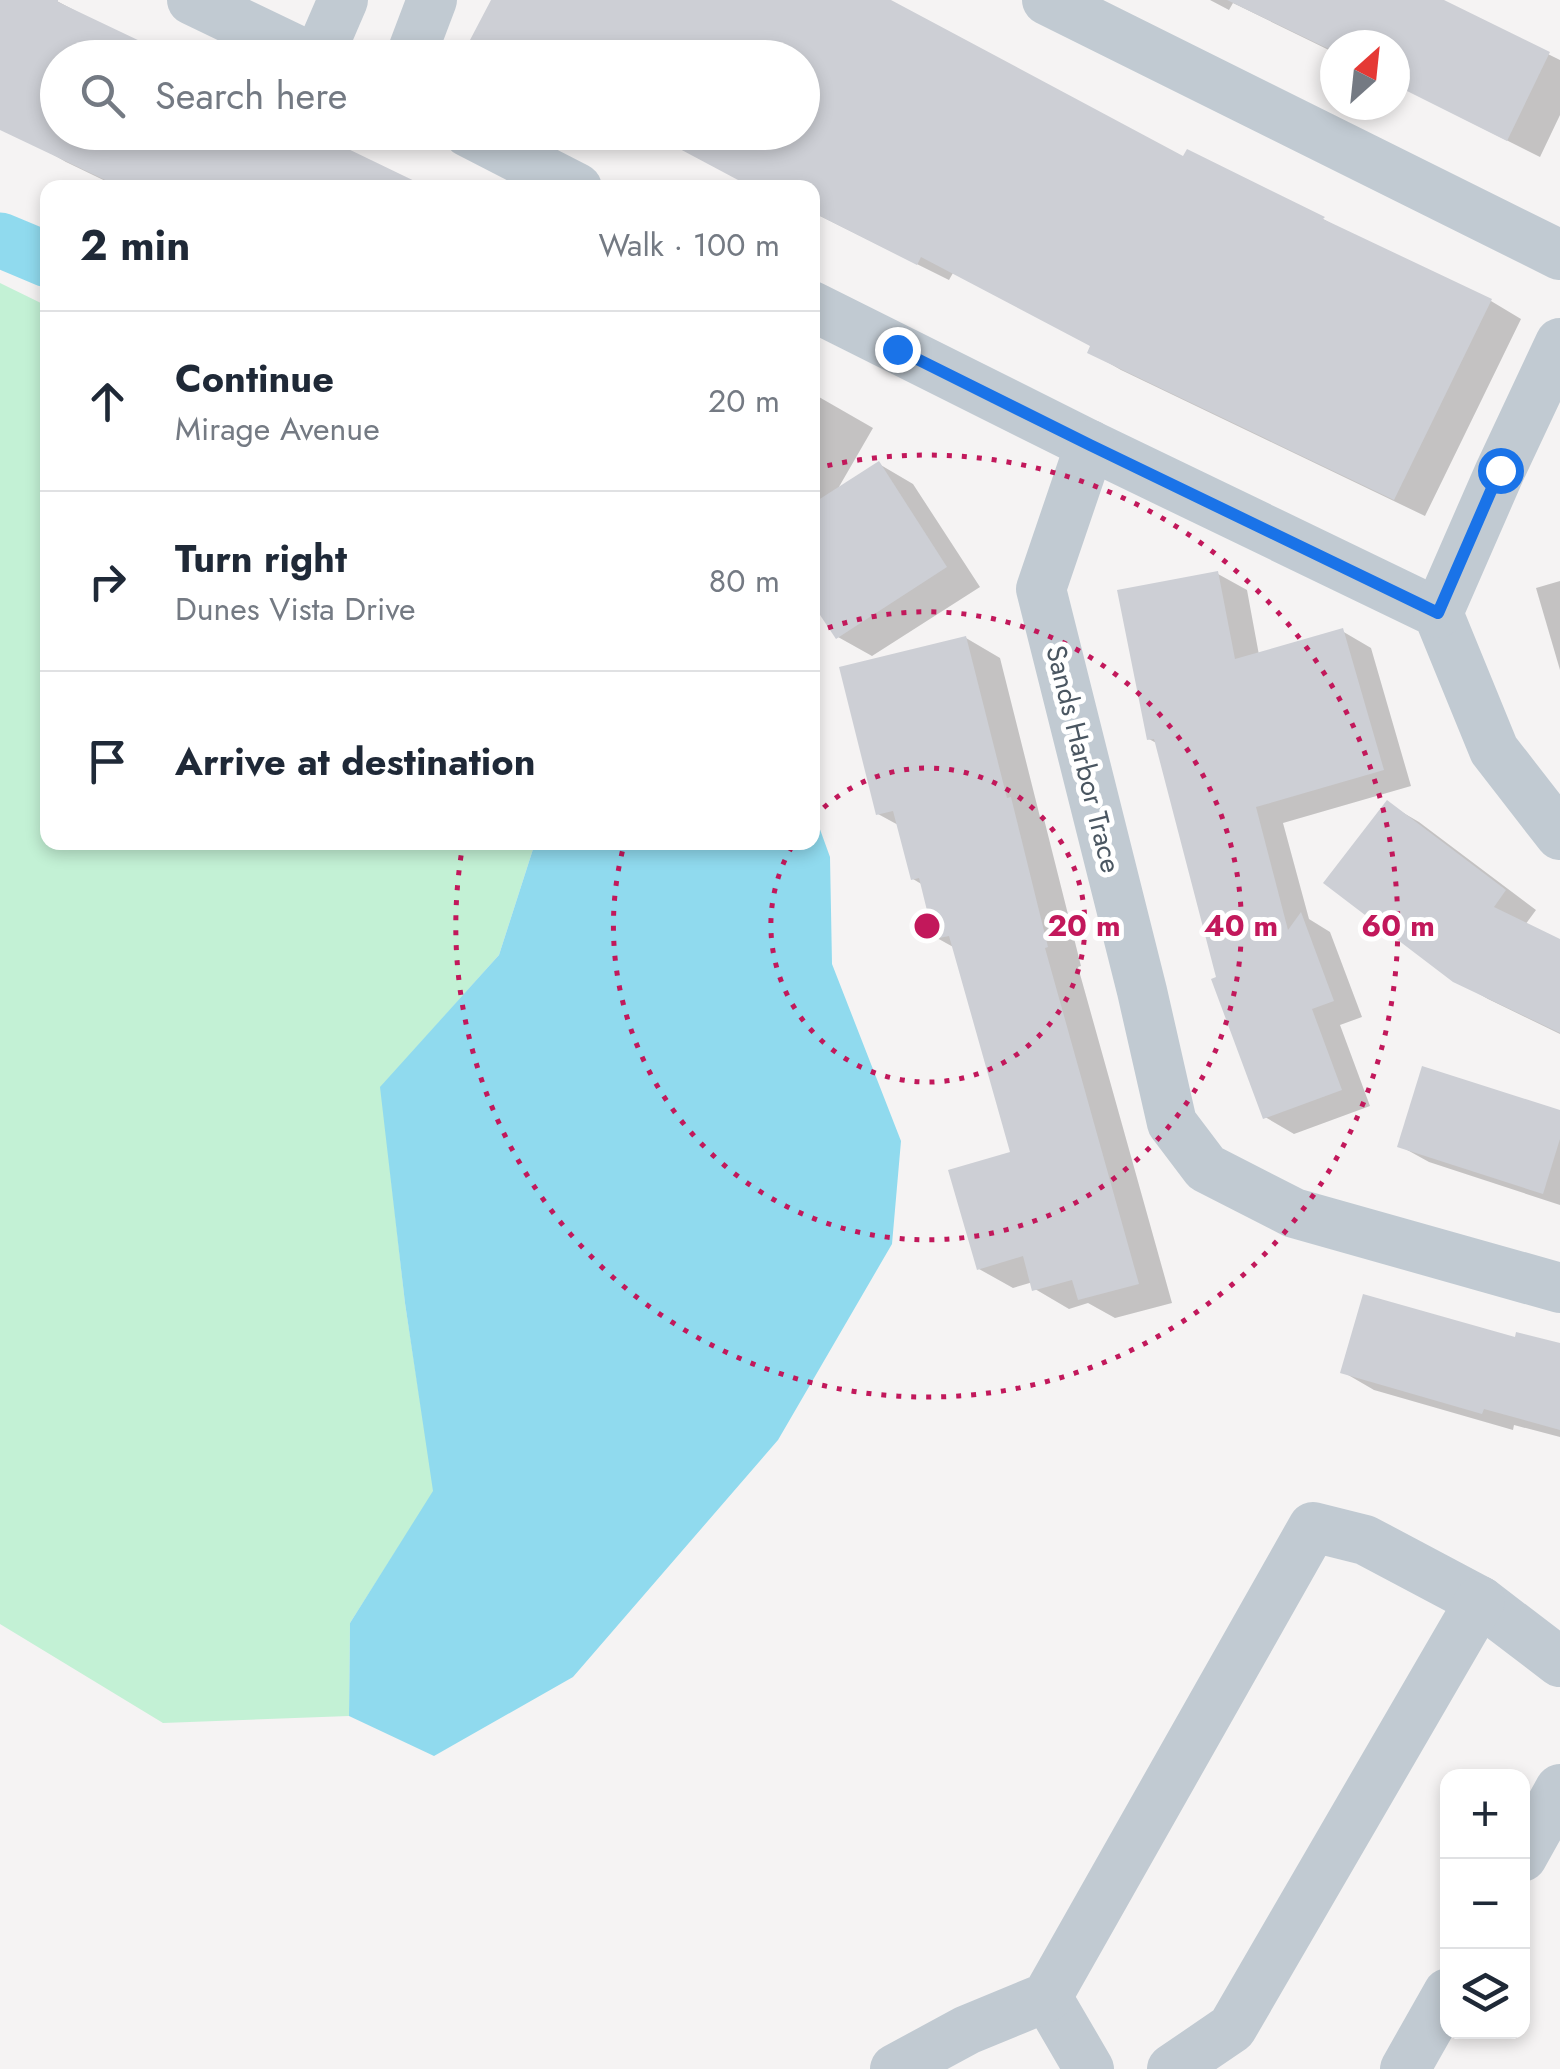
<!DOCTYPE html>
<html lang="en">
<head>
<meta charset="utf-8">
<style>
  body { margin:0; font-family:Jost,sans-serif; background:#f6f6f7; color:#1f2937 }
  .controls { position:absolute; right:30px; bottom:30px; display:grid; overflow:hidden; border-radius:20px; box-shadow:0 5px 15px #0003 }
  .controls button { width:90px; height:90px; display:grid; place-items:center; padding:0; border:0; border-bottom:2px solid #e0e1e3; background:#fff; color:#1f2937; font:50px sans-serif }
  .compass { position:absolute; left:1320px; top:30px; width:90px; height:90px; border-radius:50%; background:#fff; box-shadow:0 5px 15px #0003; rotate:27deg }
  .stop { position:absolute; width:30px; height:30px; margin:-22px; border:8px solid #1a73e8; border-radius:50%; background:#fff }
  .stop.end { background:#1a73e8; border-color:#fff; box-shadow:0 2px 10px #0008 }
  .list { margin:0; padding:0; list-style:none }
  h2 { display:flex; justify-content:space-between; align-items:center; height:130px; margin:0; padding:0 40px; font-size:42px }
  h2 small { font-size:32px; font-weight:400; color:#747a83 }
  .list li { display:grid; grid-template-columns:65px 1fr auto; gap:30px; align-items:center; box-sizing:border-box; height:180px; padding:0 40px; border-top:2px solid #e0e1e3 }
  .list b { display:block; font-size:38px; white-space:nowrap }
  .list p { margin:0; font-size:32px; white-space:nowrap; color:#747a83 }
  .list em { font-size:32px; font-style:normal; color:#747a83 }
  .icon { flex:none; width:55px; height:55px; fill:none; stroke:currentColor; stroke-width:2; stroke-linecap:round; stroke-linejoin:round }
  .map { position:relative; flex:none; width:1560px; height:2069px; overflow:hidden }
  .search { position:absolute; background:#fff; box-shadow:0 5px 15px #0003; left:40px; top:40px; width:780px; height:110px; display:flex; align-items:center; gap:25px; box-sizing:border-box; padding:0 35px; border-radius:55px; color:#747a83; font-size:38px }
  .panel { position:absolute; background:#fff; box-shadow:0 5px 15px #0003; left:40px; top:180px; width:780px; height:670px; border-radius:20px }
  .map>svg:first-child { display:block }
</style>
</head>
<body>
<div class="map">
<svg width="1560" height="2069" viewBox="0 0 1560 2069">
  <rect width="100%" height="100%" fill="#f5f3f3"/>
  <!-- green -->
  <path fill="#c3f1d5" d="M 0,283 L 47,306 L 48,842 L 535,843 L 499,955 L 381,1087 L 405,1303 L 434,1491 L 350,1623 L 349,1716 L 163,1723 L 0,1624 Z"/>
  <!-- water -->
  <path fill="#90daee" d="M 813,810 L 830,857 L 832,964 L 901,1141 L 892,1244 L 778,1440 L 573,1677 L 434,1756 L 349,1716 L 350,1623 L 433,1491 L 405,1303 L 380,1087 L 499,955 L 535,843 L 812,842 Z"/>
  <!-- shadow -->
  <g fill="#0003">
    <path d="M 0,0 L 55,0 L 164,58 L 58,58 L 58,132 L 421,188 L 120,188 L 66,162 L 33,143 L 0,95 Z"/>
    <path d="M 494,0 L 886,0 L 1184,159 L 1188,152 L 1323,219 L 1352,235 L 1491,301 L 1521,319 L 1425,516 L 1121,370 L 1090,352 L 1093,346 L 953,273 L 949,280 L 812,212 L 812,188 L 755,188 L 649,132 L 802,132 L 802,58 Z"/>
    <path d="M 1210,0 L 1439,0 L 1560,60 L 1560,115 L 1540,157 L 1395,84 L 1395,45 L 1335,45 L 1335,53 L 1233,3 L 1229,10 Z"/>
    <path d="M 812,393 L 873,428 L 836,492 L 879,464 L 913,484 L 980,587 L 872,656 L 838,637 L 812,504 Z"/>
    <path d="M 1218,574 L 1247,590 L 1259,655 L 1342,631 L 1371,648 L 1411,786 L 1283,823 L 1309,919 L 1330,932 L 1362,1017 L 1340,1025 L 1370,1106 L 1294,1134 L 1265,1117 L 1219,979 L 1158,744 L 1149,739 Z"/>
    <path d="M 1560,581 L 1560,670 L 1536,588 Z"/>
    <path d="M 966,638 L 1000,658 L 1040,817 L 1044,819 L 1081,966 L 1078,967 L 1172,1303 L 1115,1318 L 1088,1303 L 1069,1309 L 1035,1289 L 1033,1282 L 1013,1288 L 979,1269 L 1013,1154 L 955,948 L 937,938 L 923,885 L 913,879 L 900,826 L 878,814 Z"/>
    <path d="M 1388,804 L 1419,822 L 1536,910 L 1525,925 L 1560,941 L 1560,1034 L 1488,999 L 1455,980 Z"/>
    <path d="M 1560,1113 L 1560,1205 L 1429,1162 L 1400,1146 Z"/>
    <path d="M 1517,1341 L 1560,1345 L 1560,1437 L 1514,1425 L 1513,1430 L 1374,1390 L 1343,1372 Z"/>
  </g>
  <g fill="none" stroke-linecap="round" stroke-linejoin="round">
    <!-- canal -->
    <path stroke="#90daee" stroke-width="55" d="M 0,240 L 48,260"/>
  </g>
  <!-- building -->
  <g fill="#cdcfd5">
    <path d="M 0,0 L 58,0 L 58,2 L 142,42 L 136,56 L 140,58 L 58,58 L 58,132 L 313,132 L 429,188 L 122,188 L 0,130 Z"/>
    <path d="M 491,0 L 891,0 L 1183,156 L 1187,149 L 1325,217 L 1323,219 L 1492,299 L 1394,500 L 1087,353 L 1090,346 L 921,257 L 917,265 L 812,212 L 812,188 L 753,188 L 648,132 L 802,132 L 802,58 L 503,58 L 470,40 Z"/>
    <path d="M 1227,0 L 1444,0 L 1550,52 L 1507,141 L 1395,85 L 1395,45 L 1335,45 L 1335,52 Z"/>
    <path d="M 879,461 L 947,567 L 836,639 L 812,603 L 812,504 Z"/>
    <path d="M 1218,571 L 1235,659 L 1343,628 L 1384,770 L 1256,807 L 1288,930 L 1301,912 L 1334,1001 L 1312,1009 L 1342,1090 L 1263,1119 L 1211,979 L 1216,977 L 1154,739 L 1147,740 L 1117,590 Z"/>
    <path d="M 966,636 L 1007,798 L 1011,797 L 1048,947 L 1045,948 L 1139,1284 L 1078,1300 L 1072,1280 L 1032,1291 L 1023,1256 L 977,1270 L 948,1170 L 1010,1152 L 949,936 L 934,939 L 919,878 L 911,880 L 893,811 L 876,815 L 839,667 Z"/>
    <path d="M 1387,800 L 1506,890 L 1494,907 L 1560,939 L 1560,1033 L 1453,982 L 1323,883 Z"/>
    <path d="M 1422,1066 L 1560,1110 L 1560,1139 L 1543,1194 L 1397,1147 Z"/>
    <path d="M 1363,1294 L 1515,1337 L 1516,1332 L 1560,1343 L 1560,1430 L 1484,1409 L 1482,1414 L 1340,1373 Z"/>
  </g>
  <g fill="none" stroke-linecap="round" stroke-linejoin="round">
    <!-- street -->
    <g stroke="#c1cad2" stroke-width="50">
      <path d="M 192,0 L 313,58"/>
      <path d="M 1047,0 L 1560,255"/>
      <path d="M 318,58 L 343,0"/>
      <path d="M 410,58 L 432,0"/>
      <path d="M 468,132 L 577,188"/>
      <path d="M 812,306 L 1090,445 L 1438,613 L 1494,750 L 1560,835"/>
      <path d="M 1090,445 L 1041,589 L 1142,991 L 1172,1123 L 1206,1168 L 1294,1213 L 1560,1288"/>
      <path d="M 1438,613 L 1500,471 L 1560,343"/>
      <path d="M 1522,1857 L 1560,1789"/>
      <path d="M 1047,1997 L 1089,2069"/>
      <path d="M 895,2069 L 967,2030 L 1047,1997 L 1313,1527 L 1365,1540 L 1480,1601 L 1560,1662"/>
      <path d="M 1172,2069 L 1232,2028 L 1480,1601"/>
      <path d="M 1405,2069 L 1448,1993"/>
    </g>
  </g>
  <g fill="none" stroke-linecap="round" stroke-linejoin="round">
    <!-- route -->
    <path stroke="#1a73e8" stroke-width="12" d="M 897,349 L 1090,445 L 1438,613 L 1500,470"/>
  </g>
  <!-- distance rings -->
  <g fill="none" stroke="#c2185b" stroke-width="5" stroke-dasharray="5 10">
    <path d="M813 818A157 157 0 1 1 794 843"/>
    <path d="M814 633A314 314 0 1 1 624 845"/>
    <path d="M813 469A471 471 0 1 1 463 844"/>
  </g>
  <g text-anchor="middle" stroke-width="10" stroke-linejoin="round" paint-order="stroke">
    <!-- street labels -->
    <g font-size="28" fill="#4a5661" stroke="#fff">
      <text transform="translate(1084 759) rotate(76)" y="10">Sands Harbor Trace</text>
    </g>
  </g>
  <circle cx="927" cy="926" r="15" fill="#c2185b" stroke="#fff" stroke-width="5"/>
  <g font-size="30" text-anchor="middle" font-weight="bold" fill="#c2185b" stroke="#fff" stroke-width="10" stroke-linejoin="round" paint-order="stroke">
    <text x="1084" y="936">20 m</text>
    <text x="1241" y="936">40 m</text>
    <text x="1398" y="936">60 m</text>
  </g>
</svg>
<div class="controls">
<button>+</button>
<button>−</button>
<button><svg class="icon" aria-label="layers" viewBox="0 0 24 24"><path d="M12 4l9 5-9 5-9-5zM3 14l9 5 9-5"/></svg></button>
</div>
<svg class="compass" viewBox="-18 -18 36 36"><path d="M0-13l5 13h-10z" fill="#e53935"/><path d="M0 13l5-13h-10z" fill="#747a83"/></svg>
<div class="stop" style="left:1500px;top:470px"></div>
<div class="stop end" style="left:897px;top:349px"></div>
<div class="search"><svg class="icon" aria-label="search" viewBox="0 0 24 24"><circle cx="10" cy="10" r="6"/><path d="M15 15l6 6"/></svg>Search here</div>
<section class="panel">
<h2>2 min<small>Walk · 100 m</small></h2>
<ul class="list">
<li><svg class="icon" aria-label="ahead" viewBox="0 0 24 24"><path d="M12 20V5M6 11l6-6 6 6"/></svg><div><b>Continue</b><p>Mirage Avenue</p></div><em>20 m</em></li>
<li><svg class="icon" aria-label="right" viewBox="0 0 24 24"><path d="M7 20v-9h11M14 6l5 5-5 5"/></svg><div><b>Turn right</b><p>Dunes Vista Drive</p></div><em>80 m</em></li>
<li><svg class="icon" aria-label="arrive" viewBox="0 0 24 24"><path d="M6 21V4h12l-3 4 3 4H6"/></svg><div><b>Arrive at destination</b></div></li>
</ul>
</section>
</div>
</body>
</html>
